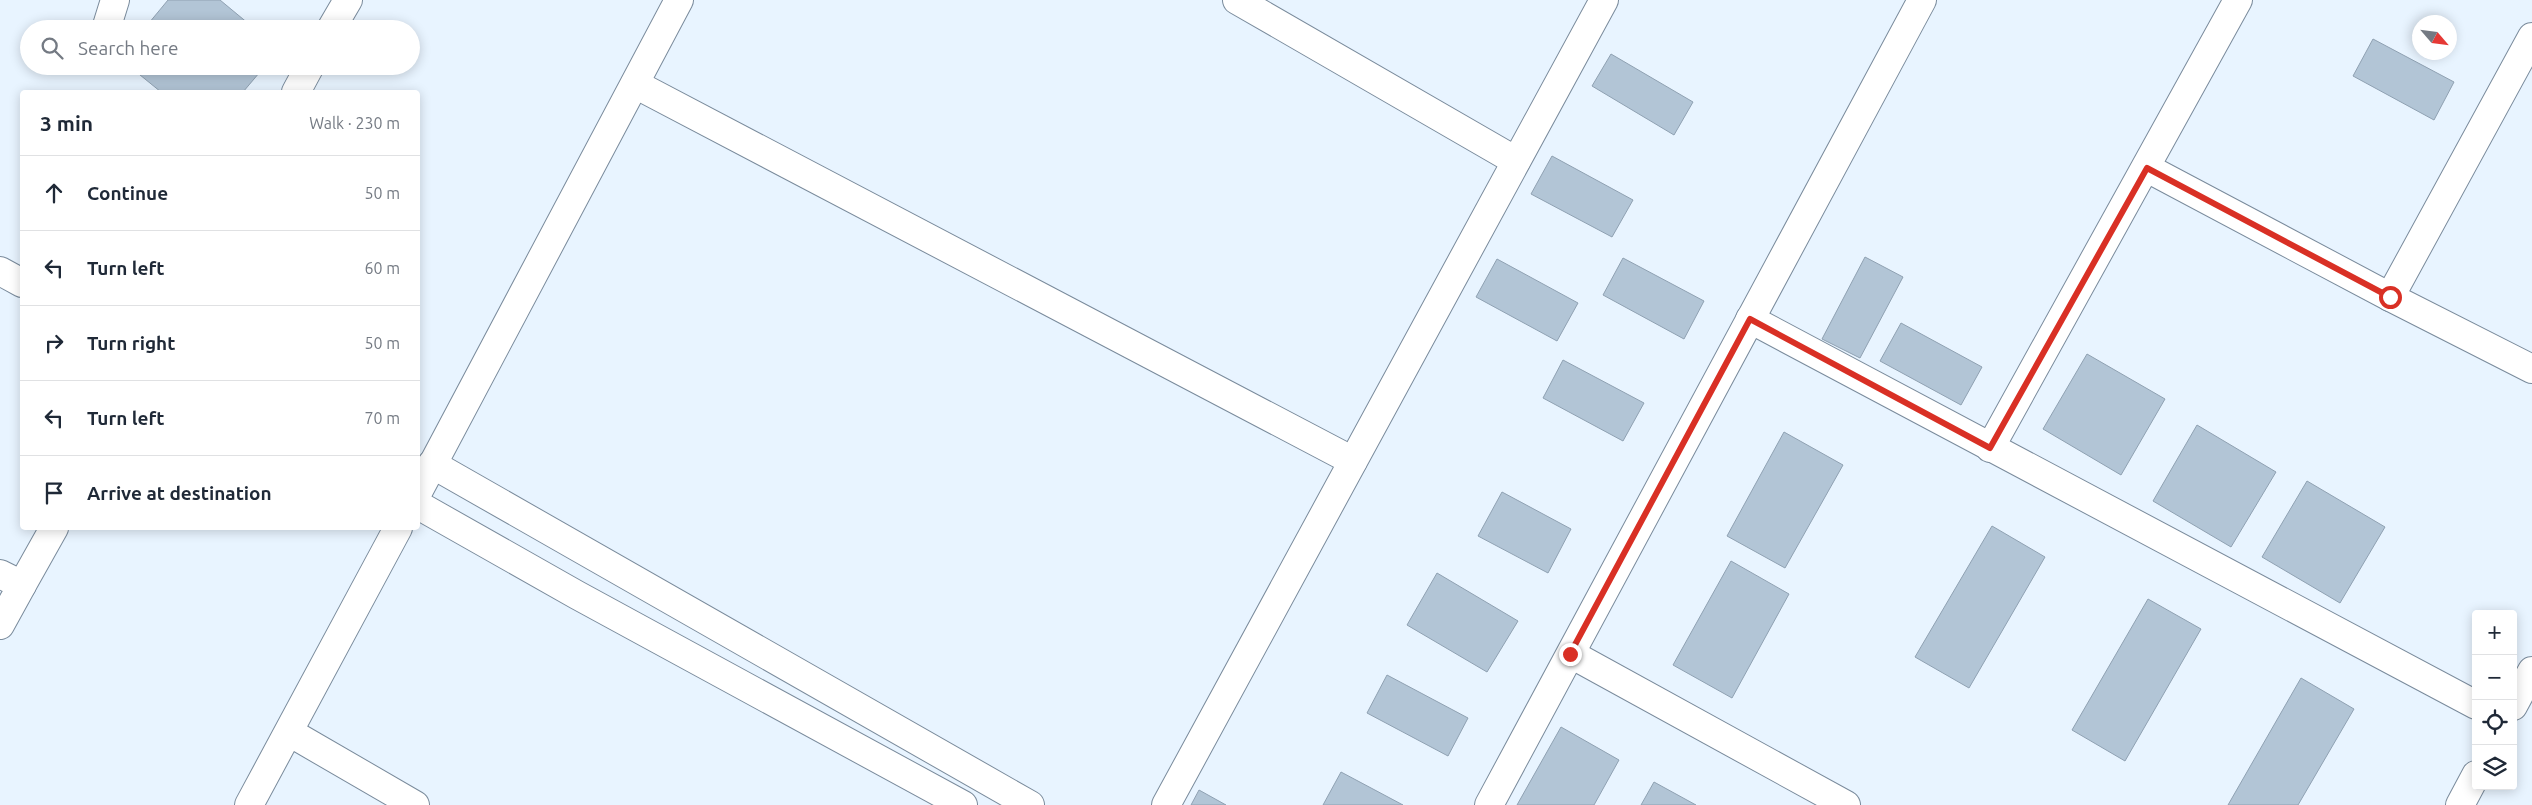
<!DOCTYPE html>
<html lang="en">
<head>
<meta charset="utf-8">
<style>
  body { margin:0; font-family:Ubuntu,sans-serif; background:#f2f2f3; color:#1f2937 }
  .controls { position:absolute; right:15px; bottom:15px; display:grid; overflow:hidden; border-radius:5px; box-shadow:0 2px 12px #0003 }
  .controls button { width:45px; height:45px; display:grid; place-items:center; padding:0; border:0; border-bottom:1px solid #e0e1e3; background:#fff; color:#1f2937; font:25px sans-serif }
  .compass { position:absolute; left:2412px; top:15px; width:45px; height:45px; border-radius:50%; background:#fff; box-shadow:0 2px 12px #0003; rotate:118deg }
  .stop { position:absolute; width:15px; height:15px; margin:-11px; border:4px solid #d93025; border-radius:50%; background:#fff }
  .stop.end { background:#d93025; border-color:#fff; box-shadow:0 1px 5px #0008 }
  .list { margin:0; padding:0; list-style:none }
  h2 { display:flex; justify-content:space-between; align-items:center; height:65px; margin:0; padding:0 20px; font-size:21px }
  h2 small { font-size:16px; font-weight:400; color:#747a83 }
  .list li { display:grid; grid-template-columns:32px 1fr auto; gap:15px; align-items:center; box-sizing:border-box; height:75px; padding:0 20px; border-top:1px solid #e0e1e3 }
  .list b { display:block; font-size:19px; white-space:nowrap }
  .list em { font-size:16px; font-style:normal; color:#747a83 }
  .icon { flex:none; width:28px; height:28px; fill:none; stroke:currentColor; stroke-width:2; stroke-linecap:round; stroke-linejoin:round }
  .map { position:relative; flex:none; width:2532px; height:805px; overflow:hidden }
  .search { position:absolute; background:#fff; box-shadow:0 2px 12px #0003; left:20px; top:20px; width:400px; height:55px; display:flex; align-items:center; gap:12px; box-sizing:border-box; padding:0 18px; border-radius:28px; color:#747a83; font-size:19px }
  .panel { position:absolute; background:#fff; box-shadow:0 2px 12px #0003; left:20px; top:90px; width:400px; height:440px; border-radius:5px }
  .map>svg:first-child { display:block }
</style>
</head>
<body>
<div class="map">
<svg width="2532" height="805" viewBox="0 0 2532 805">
  <rect width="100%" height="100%" fill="#e8f4ff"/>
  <!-- building -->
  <g fill="#b2c5d6" stroke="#8fa1b2">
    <path d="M 168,0 L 220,0 L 255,29 L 144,29 Z"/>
    <path d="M 2373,39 L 2454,82 L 2434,120 L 2353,76 Z"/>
    <path d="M 1611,54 L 1693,102 L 1674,135 L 1592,86 Z"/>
    <path d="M 129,66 L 265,66 L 243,92 L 161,92 Z"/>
    <path d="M 1552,156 L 1633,200 L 1612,237 L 1531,194 Z"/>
    <path d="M 1865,257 L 1903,277 L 1860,358 L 1822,339 Z"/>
    <path d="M 1623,258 L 1704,301 L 1684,339 L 1603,295 Z"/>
    <path d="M 1497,259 L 1578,303 L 1557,341 L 1476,297 Z"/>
    <path d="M 1901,323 L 1982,367 L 1961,405 L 1880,361 Z"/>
    <path d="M 2087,354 L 2165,399 L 2121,475 L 2043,429 Z"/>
    <path d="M 1563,360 L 1644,403 L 1623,441 L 1543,398 Z"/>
    <path d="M 2197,425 L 2276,472 L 2231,547 L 2153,501 Z"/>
    <path d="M 1784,432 L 1843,465 L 1785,568 L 1727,536 Z"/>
    <path d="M 2307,481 L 2385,527 L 2340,603 L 2262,557 Z"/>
    <path d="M 1502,492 L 1571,529 L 1548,573 L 1478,536 Z"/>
    <path d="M 1992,526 L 2045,557 L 1969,688 L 1915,657 Z"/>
    <path d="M 1731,561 L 1789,594 L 1732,698 L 1673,665 Z"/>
    <path d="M 1437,573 L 1518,621 L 1487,672 L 1407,625 Z"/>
    <path d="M 2148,599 L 2201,629 L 2125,761 L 2072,730 Z"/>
    <path d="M 1387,675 L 1468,718 L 1448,756 L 1367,713 Z"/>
    <path d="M 2301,678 L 2354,709 L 2298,805 L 2228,805 Z"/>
    <path d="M 1561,727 L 1619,760 L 1594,805 L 1517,805 Z"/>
    <path d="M 1341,772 L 1403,805 L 1323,805 Z"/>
    <path d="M 1654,782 L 1696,805 L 1641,805 Z"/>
    <path d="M 1199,790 L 1226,805 L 1191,805 Z"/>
  </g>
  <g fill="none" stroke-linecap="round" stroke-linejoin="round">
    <!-- minor casing -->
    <g stroke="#7a8b9c" stroke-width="30">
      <g id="minor">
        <path d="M 1237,0 L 1516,161"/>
        <path d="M 106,29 L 115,0"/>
        <path d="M 331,29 L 348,0"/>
        <path d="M 635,84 L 1353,461"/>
        <path d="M 296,92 L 310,66"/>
        <path d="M 2147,168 L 2390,297 L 2532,369"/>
        <path d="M 0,271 L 22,283"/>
        <path d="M 2390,297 L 2532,37"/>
        <path d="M 1750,319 L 2476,705"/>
        <path d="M 1990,448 L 2238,0"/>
        <path d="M 432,464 L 1030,805"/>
        <path d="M 418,492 L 679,0"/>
        <path d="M 418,505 L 577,595 L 963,805"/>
        <path d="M 0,574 L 22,585 L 0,625"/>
        <path d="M 22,585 L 54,528"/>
        <path d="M 1571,654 L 1846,805"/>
        <path d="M 2513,706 L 2532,671"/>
        <path d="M 289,732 L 415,805"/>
        <path d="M 249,805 L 398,528"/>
        <path d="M 1166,805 L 1604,0"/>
        <path d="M 1489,805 L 1922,0"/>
        <path d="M 2460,805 L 2476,775"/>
      </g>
    </g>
    <!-- minor -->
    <use href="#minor" stroke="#fff" stroke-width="28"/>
  </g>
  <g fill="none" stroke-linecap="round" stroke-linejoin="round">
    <!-- route -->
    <path stroke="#d93025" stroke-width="6" d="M 1570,654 L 1750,319 L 1990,448 L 2147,168 L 2390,297"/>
  </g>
</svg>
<div class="controls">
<button>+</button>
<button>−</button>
<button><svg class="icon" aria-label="locate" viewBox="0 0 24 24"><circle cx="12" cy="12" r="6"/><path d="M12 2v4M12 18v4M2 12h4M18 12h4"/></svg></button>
<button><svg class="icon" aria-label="layers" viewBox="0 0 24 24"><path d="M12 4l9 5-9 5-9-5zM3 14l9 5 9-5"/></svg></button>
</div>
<svg class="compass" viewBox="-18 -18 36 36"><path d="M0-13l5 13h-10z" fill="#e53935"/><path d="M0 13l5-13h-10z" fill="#747a83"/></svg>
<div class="stop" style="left:2390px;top:297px"></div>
<div class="stop end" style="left:1570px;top:654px"></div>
<div class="search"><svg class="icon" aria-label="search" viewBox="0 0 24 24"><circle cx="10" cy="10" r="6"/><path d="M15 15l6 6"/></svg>Search here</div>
<section class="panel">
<h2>3 min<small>Walk · 230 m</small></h2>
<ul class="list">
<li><svg class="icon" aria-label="ahead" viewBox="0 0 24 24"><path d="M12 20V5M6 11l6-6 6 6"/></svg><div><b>Continue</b></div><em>50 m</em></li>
<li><svg class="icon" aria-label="left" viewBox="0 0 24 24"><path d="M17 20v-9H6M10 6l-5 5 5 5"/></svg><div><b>Turn left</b></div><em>60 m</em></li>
<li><svg class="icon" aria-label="right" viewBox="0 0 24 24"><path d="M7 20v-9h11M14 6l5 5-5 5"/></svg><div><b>Turn right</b></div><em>50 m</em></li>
<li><svg class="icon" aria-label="left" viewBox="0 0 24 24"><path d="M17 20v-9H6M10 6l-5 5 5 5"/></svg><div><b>Turn left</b></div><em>70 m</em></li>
<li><svg class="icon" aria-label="arrive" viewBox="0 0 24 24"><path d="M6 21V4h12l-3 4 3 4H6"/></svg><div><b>Arrive at destination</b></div></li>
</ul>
</section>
</div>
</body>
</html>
